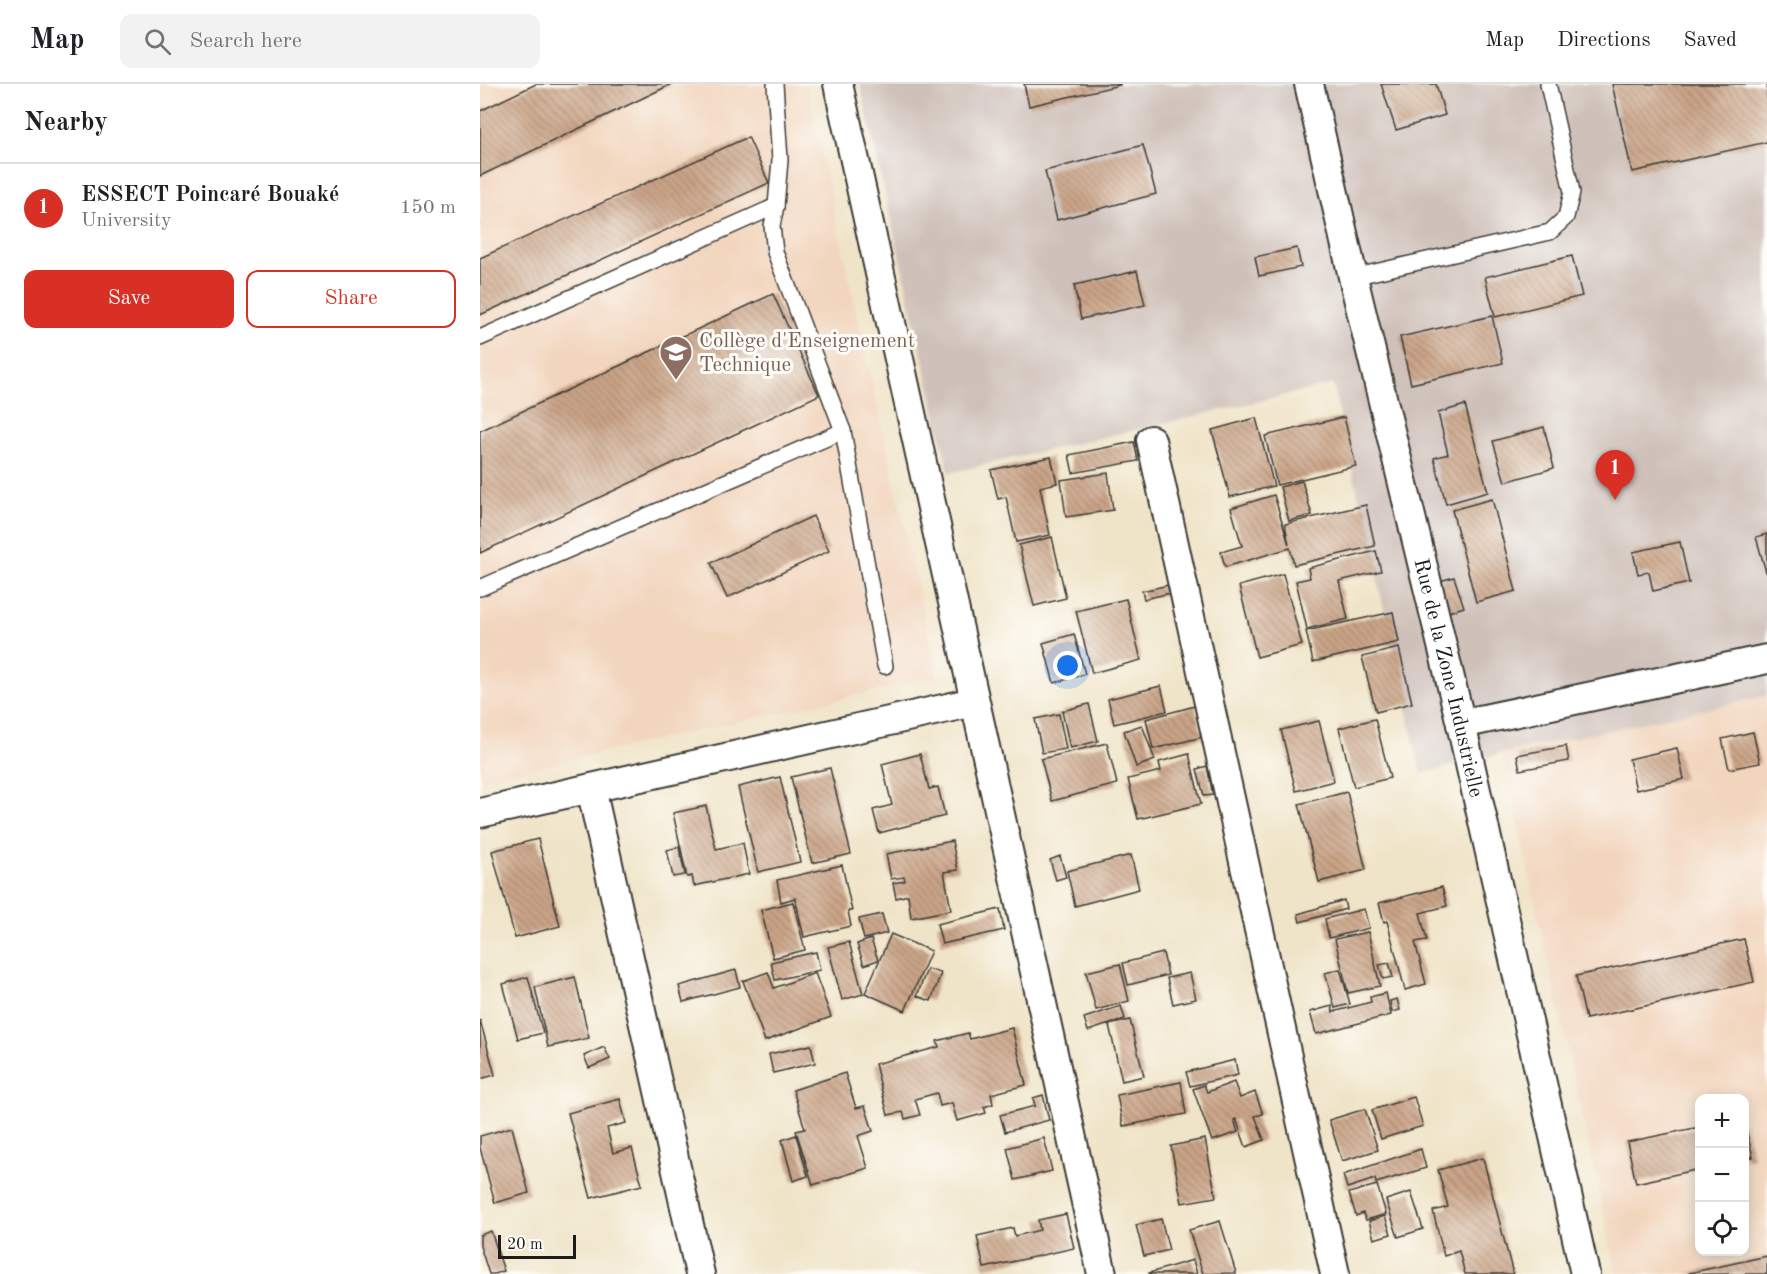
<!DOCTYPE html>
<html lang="en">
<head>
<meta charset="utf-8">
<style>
  body { margin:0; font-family:"Old Standard TT",serif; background:#f2f2f2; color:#202124 }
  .controls { position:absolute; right:18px; bottom:18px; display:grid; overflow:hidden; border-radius:12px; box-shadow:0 3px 15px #0003 }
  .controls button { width:54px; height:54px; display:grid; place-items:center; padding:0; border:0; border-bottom:2px solid #e0e0e0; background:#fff; color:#202124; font:30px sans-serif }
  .scale { position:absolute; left:18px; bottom:15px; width:78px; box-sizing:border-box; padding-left:6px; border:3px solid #1c1c1c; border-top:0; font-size:16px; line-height:21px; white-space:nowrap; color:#1c1c1c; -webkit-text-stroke:4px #fdfcf7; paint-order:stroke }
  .you { position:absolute; left:588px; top:582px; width:21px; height:21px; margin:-15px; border:4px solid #fff; border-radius:50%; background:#1a73e8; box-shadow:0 0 0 9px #1a73e833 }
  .badge { display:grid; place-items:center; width:39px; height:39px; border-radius:50%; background:#d93025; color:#fff; font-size:20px; font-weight:700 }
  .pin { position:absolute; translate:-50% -50px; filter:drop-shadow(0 2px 3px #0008) }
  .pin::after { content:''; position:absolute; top:32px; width:21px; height:18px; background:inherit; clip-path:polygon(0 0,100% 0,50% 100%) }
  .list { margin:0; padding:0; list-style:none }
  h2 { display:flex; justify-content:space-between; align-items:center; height:78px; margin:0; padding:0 24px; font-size:26px }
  h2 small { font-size:20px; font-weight:400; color:#757577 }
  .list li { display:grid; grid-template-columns:39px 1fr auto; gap:18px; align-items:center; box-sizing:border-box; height:90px; padding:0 24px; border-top:2px solid #e0e0e0 }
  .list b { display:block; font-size:22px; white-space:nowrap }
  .list p { margin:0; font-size:20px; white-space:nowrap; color:#757577 }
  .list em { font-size:20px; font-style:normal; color:#757577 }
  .actions { display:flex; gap:12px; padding:18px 24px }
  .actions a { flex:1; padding:14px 0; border:2px solid #d93025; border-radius:12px; text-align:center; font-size:21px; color:#d93025 }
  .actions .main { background:#d93025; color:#fff }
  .icon { flex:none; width:33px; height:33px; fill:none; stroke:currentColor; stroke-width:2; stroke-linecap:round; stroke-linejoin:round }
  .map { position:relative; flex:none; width:1287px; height:1190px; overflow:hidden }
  header { display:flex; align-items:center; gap:36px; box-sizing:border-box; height:84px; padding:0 30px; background:#fff; border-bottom:2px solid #e0e0e0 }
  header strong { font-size:28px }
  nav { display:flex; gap:33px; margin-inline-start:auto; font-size:21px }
  .search { width:420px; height:54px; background:#f2f2f2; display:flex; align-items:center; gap:15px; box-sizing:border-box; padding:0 21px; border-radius:12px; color:#757577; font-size:22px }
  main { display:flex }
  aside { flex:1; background:#fff }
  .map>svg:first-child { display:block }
</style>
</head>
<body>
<header>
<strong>Map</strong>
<div class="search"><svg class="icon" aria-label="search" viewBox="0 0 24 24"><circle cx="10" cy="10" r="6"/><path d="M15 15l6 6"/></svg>Search here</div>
<nav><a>Map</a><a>Directions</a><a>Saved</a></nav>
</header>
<main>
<aside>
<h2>Nearby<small></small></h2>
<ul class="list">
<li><span class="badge">1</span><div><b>ESSECT Poincaré Bouaké</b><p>University</p></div><em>150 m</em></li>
</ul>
<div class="actions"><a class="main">Save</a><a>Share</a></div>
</aside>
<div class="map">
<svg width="1287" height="1190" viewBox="0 0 1287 1190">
  <defs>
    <pattern id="building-back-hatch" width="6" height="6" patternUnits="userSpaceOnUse" patternTransform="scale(1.5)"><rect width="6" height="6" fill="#cba487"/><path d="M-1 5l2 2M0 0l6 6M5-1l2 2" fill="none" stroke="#a4856e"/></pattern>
  </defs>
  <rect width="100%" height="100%" fill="#fdfcf7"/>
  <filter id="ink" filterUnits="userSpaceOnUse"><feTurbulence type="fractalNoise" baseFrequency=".0167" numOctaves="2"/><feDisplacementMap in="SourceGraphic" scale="12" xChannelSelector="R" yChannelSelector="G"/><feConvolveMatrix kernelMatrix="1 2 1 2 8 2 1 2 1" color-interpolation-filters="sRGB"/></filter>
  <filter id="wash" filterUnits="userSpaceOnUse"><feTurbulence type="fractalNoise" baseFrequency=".008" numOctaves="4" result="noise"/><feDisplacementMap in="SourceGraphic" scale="24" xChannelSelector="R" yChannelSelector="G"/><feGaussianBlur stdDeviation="1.35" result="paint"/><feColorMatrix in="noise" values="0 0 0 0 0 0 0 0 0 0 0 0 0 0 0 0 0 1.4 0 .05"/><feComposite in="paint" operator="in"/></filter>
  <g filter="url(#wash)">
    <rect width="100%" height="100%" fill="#f0e4c8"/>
    <!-- built -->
    <g fill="#f2d5bd" fill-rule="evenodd">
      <path d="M 0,0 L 326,0 L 458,593 L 0,696 Z"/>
      <path d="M 1287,612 L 1287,1190 L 1137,1190 L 1022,669 ZM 1220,1014 L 1264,1014 L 1264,1168 L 1220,1168 Z"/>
    </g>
    <!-- industrial -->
    <path fill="#cfc1ba" d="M 380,0 L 1287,0 L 1287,612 L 1022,669 L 941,690 L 853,300 L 469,389 Z"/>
    <g id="blocks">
      <!-- building -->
      <g fill="url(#building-back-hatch)">
        <path d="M 56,0 L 192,0 L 0,92 L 0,27 Z"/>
        <path d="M 544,0 L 640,0 L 640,1 L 549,22 Z"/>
        <path d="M 901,0 L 956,0 L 965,31 L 916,46 Z"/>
        <path d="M 1132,0 L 1287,0 L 1287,58 L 1152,88 Z"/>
        <path d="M 268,53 L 289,99 L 0,231 L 0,174 Z"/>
        <path d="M 663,61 L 676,110 L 577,136 L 565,87 Z"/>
        <path d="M 817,164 L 821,183 L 779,192 L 775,173 Z"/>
        <path d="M 1092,172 L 1102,212 L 1015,233 L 1005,193 Z"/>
        <path d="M 657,187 L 665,221 L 601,235 L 594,201 Z"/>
        <path d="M 293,210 L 339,311 L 0,469 L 0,347 Z"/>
        <path d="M 1012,232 L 1023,279 L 931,300 L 920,253 Z"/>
        <path d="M 985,321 L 1008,408 L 966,420 L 954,374 L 968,370 L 958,329 Z"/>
        <path d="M 864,333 L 876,382 L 797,401 L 785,352 Z"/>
        <path d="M 776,334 L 794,402 L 750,413 L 732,346 Z"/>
        <path d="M 1064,343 L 1074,384 L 1025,398 L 1013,357 Z"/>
        <path d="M 654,358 L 658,377 L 593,389 L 589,371 Z"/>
        <path d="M 571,373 L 577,399 L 560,403 L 570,451 L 536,458 L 526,413 L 518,415 L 511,386 Z"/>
        <path d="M 628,389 L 633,426 L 586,433 L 581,396 Z"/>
        <path d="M 822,397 L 832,431 L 809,437 L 800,403 Z"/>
        <path d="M 794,411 L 809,461 L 805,440 L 886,421 L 895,462 L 814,481 L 810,464 L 745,483 L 741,468 L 762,462 L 751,424 Z"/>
        <path d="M 1012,415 L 1036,507 L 996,518 L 972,426 Z"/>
        <path d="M 333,432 L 349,467 L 247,514 L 231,479 Z"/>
        <path d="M 1287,450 L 1287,488 L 1286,488 L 1276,453 Z"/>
        <path d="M 572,453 L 586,514 L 554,522 L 539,461 Z"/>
        <path d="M 1200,458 L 1209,499 L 1173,507 L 1169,488 L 1158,490 L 1153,468 Z"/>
        <path d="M 896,467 L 901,487 L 859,497 L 868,535 L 827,545 L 816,497 L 830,494 L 828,484 Z"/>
        <path d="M 803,490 L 822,561 L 777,573 L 759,502 Z"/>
        <path d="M 974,493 L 984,523 L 969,528 L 960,497 Z"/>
        <path d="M 689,501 L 691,509 L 664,515 L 662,507 Z"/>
        <path d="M 646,515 L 661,576 L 612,589 L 596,527 Z"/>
        <path d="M 913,528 L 919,558 L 833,578 L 826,547 Z"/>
        <path d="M 594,550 L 605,590 L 574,599 L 563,559 Z"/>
        <path d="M 919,564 L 932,619 L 896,628 L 882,573 Z"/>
        <path d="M 681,602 L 687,627 L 634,640 L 628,615 Z"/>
        <path d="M 609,620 L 618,657 L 590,664 L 582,627 Z"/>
        <path d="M 715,622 L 723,653 L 673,665 L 666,635 Z"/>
        <path d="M 579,630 L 586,665 L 562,669 L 555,635 Z"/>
        <path d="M 895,635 L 910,694 L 874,703 L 859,644 Z"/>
        <path d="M 839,637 L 854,697 L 816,707 L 801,646 Z"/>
        <path d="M 662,641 L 675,676 L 656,683 L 644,647 Z"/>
        <path d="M 1273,648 L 1280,679 L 1249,685 L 1242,655 Z"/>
        <path d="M 627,659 L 637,700 L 572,717 L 561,675 Z"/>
        <path d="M 1086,662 L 1089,677 L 1040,686 L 1037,671 Z"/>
        <path d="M 1197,664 L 1204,695 L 1156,706 L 1149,675 Z"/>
        <path d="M 440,670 L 449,705 L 458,703 L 465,732 L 399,749 L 393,726 L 412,721 L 402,680 Z"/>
        <path d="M 709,670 L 721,720 L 658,735 L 648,695 L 681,687 L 679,678 Z"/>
        <path d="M 727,682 L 733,711 L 724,712 L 717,685 Z"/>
        <path d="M 350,684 L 371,770 L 332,779 L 311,693 Z"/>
        <path d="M 300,693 L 320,778 L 278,788 L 258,703 Z"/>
        <path d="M 867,708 L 886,786 L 839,798 L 819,720 Z"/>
        <path d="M 226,722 L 236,765 L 263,759 L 269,790 L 214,802 L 212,792 L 207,793 L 193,729 Z"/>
        <path d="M 58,755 L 80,842 L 35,854 L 12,767 Z"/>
        <path d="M 472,757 L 478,786 L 464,788 L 471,826 L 431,834 L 428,811 L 416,814 L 413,799 L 425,797 L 424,793 L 411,795 L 406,770 Z"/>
        <path d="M 199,763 L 205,791 L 193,793 L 187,766 Z"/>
        <path d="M 651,771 L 659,805 L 595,822 L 587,787 Z"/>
        <path d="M 580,772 L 586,793 L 576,796 L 570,776 Z"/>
        <path d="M 362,781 L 372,827 L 368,827 L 371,842 L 324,853 L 315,814 L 301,818 L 297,796 Z"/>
        <path d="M 962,803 L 967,822 L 940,829 L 947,856 L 935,858 L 946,900 L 925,906 L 907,837 L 904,838 L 899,819 Z"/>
        <path d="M 864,816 L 866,825 L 820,838 L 818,830 Z"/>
        <path d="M 313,818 L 325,866 L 293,874 L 281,826 Z"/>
        <path d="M 520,825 L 524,846 L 462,860 L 457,840 Z"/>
        <path d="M 884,825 L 889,844 L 849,854 L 845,835 Z"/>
        <path d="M 402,830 L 407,849 L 384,855 L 379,835 Z"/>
        <path d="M 888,848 L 900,902 L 868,909 L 855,855 Z"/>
        <path d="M 411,850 L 451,867 L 425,927 L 385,909 Z"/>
        <path d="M 391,855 L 398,876 L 384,881 L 377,860 Z"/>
        <path d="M 1264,855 L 1274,898 L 1106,935 L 1096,892 Z"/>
        <path d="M 369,858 L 383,910 L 362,916 L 348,863 Z"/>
        <path d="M 336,868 L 340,886 L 295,896 L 291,878 Z"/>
        <path d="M 683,869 L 688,891 L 648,901 L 643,879 Z"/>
        <path d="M 909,879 L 913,893 L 903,895 L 899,881 Z"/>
        <path d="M 640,880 L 649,917 L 616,926 L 606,888 Z"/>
        <path d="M 447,885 L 461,889 L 451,917 L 437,912 Z"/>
        <path d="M 860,885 L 870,920 L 855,924 L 845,889 Z"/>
        <path d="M 256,886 L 260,903 L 203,918 L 199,902 Z"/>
        <path d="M 288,888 L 294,904 L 335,889 L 351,933 L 285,957 L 263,897 Z"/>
        <path d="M 710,889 L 716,915 L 693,920 L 687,894 Z"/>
        <path d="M 48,893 L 63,949 L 38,955 L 23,900 Z"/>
        <path d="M 95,893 L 109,954 L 68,963 L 55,903 Z"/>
        <path d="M 906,909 L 911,931 L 836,950 L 830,928 L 852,922 L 853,928 L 891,918 L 890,913 Z"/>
        <path d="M 917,915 L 920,926 L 912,928 L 910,917 Z"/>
        <path d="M 641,922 L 645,935 L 608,947 L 604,934 Z"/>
        <path d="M 0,936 L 15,991 L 0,995 Z"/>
        <path d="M 650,936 L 664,992 L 642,997 L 629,941 Z"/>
        <path d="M 532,944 L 546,1001 L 511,1010 L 513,1020 L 504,1023 L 506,1029 L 477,1037 L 472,1019 L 460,1022 L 457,1009 L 435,1015 L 440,1031 L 425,1035 L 423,1028 L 408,1031 L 395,980 L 459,963 L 457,957 L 488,949 L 490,955 Z"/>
        <path d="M 331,961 L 335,979 L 293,989 L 289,970 Z"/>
        <path d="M 124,963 L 130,975 L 109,984 L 104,972 Z"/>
        <path d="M 755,976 L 758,991 L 710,1002 L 706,988 Z"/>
        <path d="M 365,989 L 376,1024 L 385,1022 L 393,1047 L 378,1052 L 388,1084 L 333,1101 L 316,1047 L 325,1045 L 313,1006 Z"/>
        <path d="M 701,998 L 706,1030 L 643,1042 L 637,1011 Z"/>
        <path d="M 754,998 L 760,1014 L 775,1008 L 783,1030 L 775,1032 L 784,1056 L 766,1063 L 756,1035 L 754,1036 L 758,1048 L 732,1057 L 713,1005 L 724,1001 L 727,1008 Z"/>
        <path d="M 563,1011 L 569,1036 L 525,1048 L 520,1031 L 555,1022 L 553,1014 Z"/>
        <path d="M 934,1013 L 943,1042 L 901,1055 L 892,1026 Z"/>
        <path d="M 140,1015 L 146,1039 L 127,1044 L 133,1069 L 152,1064 L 162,1101 L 111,1114 L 88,1029 Z"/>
        <path d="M 885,1025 L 898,1066 L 862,1077 L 849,1036 Z"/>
        <path d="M 1264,1037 L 1273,1073 L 1264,1075 Z"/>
        <path d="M 32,1043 L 49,1109 L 15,1119 L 0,1064 L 0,1052 Z"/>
        <path d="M 1220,1043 L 1220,1085 L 1156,1099 L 1147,1058 Z"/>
        <path d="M 316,1051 L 328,1092 L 313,1097 L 302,1056 Z"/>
        <path d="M 564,1054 L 572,1087 L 535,1096 L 527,1064 Z"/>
        <path d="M 725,1055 L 736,1113 L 702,1119 L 691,1062 Z"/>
        <path d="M 941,1065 L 946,1084 L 896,1099 L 895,1095 L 867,1104 L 863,1091 Z"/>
        <path d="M 1003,1074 L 1033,1190 L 985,1190 L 979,1167 L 964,1172 L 953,1127 L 968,1123 L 958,1086 Z"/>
        <path d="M 897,1101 L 906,1130 L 886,1136 L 883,1129 L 876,1132 L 869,1109 Z"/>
        <path d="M 931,1108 L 943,1145 L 918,1153 L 906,1116 Z"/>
        <path d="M 586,1130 L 594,1164 L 504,1184 L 497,1152 L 533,1144 L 535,1152 L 560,1146 L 558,1136 Z"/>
        <path d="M 905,1132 L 911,1150 L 894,1155 L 889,1137 Z"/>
        <path d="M 681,1135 L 689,1166 L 664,1172 L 656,1141 Z"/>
        <path d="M 740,1137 L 756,1189 L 723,1190 L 709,1146 Z"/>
        <path d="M 11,1147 L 24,1187 L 15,1190 L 9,1190 L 0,1162 L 0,1151 Z"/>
        <path d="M 1287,1172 L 1287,1190 L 1209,1190 L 1209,1189 Z"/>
        <path d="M 713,1176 L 717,1190 L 669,1190 L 669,1189 Z"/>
      </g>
    </g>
  </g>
  <g filter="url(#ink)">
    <use href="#blocks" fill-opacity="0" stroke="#3c3a36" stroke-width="1.5"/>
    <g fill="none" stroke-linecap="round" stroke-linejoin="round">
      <!-- lane casing -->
      <g stroke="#3c3a36" stroke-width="18">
        <g id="lane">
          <path d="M 295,0 L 300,76 L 296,122 L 292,142 L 295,168 L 363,347 L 405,582"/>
          <path d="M 873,193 L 1070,148 L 1086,133 L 1092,108 L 1068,0"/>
          <path d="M 0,254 L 296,122"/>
          <path d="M 0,504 L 363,347"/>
        </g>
      </g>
      <!-- street casing -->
      <g stroke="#3c3a36" stroke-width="32">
        <g id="street">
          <path d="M 358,0 L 622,1190"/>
          <path id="s1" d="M 829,0 L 873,193 L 981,640 L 1105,1190"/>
          <path d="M 671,356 L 855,1190"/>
          <path d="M 981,640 L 1287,575"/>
          <path d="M 111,704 L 220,1190"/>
          <path d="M 0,729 L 494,618"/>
        </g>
      </g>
      <!-- lane -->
      <use href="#lane" stroke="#fff" stroke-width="15"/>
      <!-- street -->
      <use href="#street" stroke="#fff" stroke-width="28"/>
    </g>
  </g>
  <!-- icons -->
  <defs>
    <g id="school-pin" transform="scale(1.725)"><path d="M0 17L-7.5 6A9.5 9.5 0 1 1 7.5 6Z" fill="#8d6e63" stroke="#fdfcf7"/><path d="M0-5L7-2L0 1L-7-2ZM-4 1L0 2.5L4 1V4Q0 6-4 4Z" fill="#fff"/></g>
  </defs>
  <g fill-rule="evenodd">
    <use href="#school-pin" x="196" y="268"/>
  </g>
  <g text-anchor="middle" stroke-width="6" stroke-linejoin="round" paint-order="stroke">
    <!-- education labels -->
    <g font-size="21" fill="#785e54" stroke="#fdfcf7" text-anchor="start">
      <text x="219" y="263">Collège d'Enseignement<tspan x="219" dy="24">Technique</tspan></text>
    </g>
    <!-- street labels -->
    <g font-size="21" fill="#1c1c1c" stroke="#fdfcf7">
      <text dy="7" stroke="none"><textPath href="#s1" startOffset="610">Rue de la Zone Industrielle</textPath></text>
    </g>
  </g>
</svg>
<div class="controls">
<button>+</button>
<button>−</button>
<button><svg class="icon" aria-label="locate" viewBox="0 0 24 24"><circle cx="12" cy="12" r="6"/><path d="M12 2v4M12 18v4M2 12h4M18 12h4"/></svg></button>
</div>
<div class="scale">20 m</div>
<div class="you"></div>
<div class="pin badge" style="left:1135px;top:416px">1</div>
</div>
</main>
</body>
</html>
